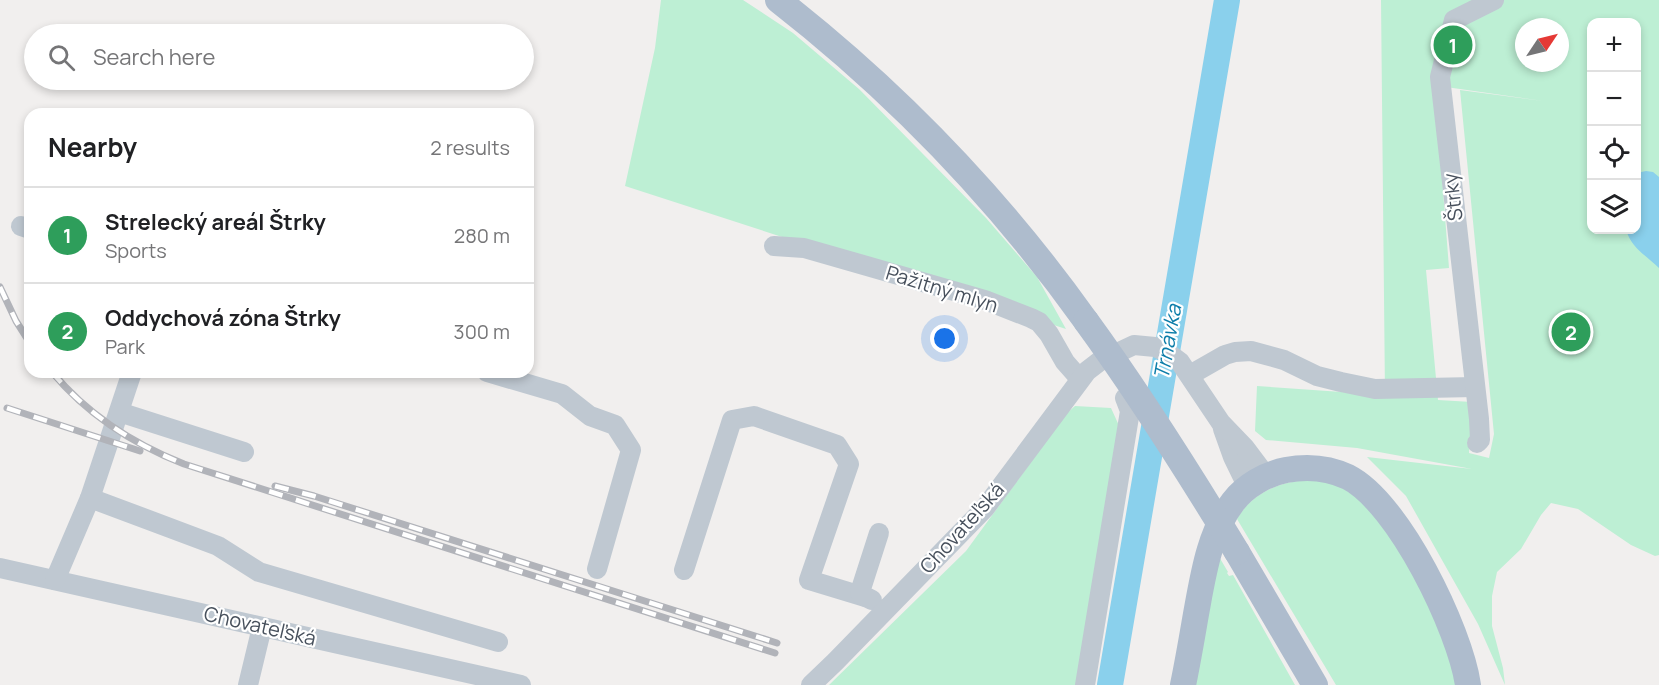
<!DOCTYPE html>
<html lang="en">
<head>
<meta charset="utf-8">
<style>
  body { margin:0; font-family:Manrope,sans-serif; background:#f2f2f2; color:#202124 }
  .controls { position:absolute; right:18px; top:18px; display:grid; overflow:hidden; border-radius:12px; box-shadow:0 3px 9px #0003 }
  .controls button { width:54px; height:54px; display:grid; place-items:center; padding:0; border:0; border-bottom:2px solid #e0e0e0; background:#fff; color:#202124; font:30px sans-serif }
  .compass { position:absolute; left:1515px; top:18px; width:54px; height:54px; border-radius:50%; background:#fff; box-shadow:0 3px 9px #0003; rotate:55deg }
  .you { position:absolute; left:945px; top:339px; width:21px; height:21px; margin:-15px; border:4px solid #fff; border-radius:50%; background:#1a73e8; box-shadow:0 0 0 9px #1a73e833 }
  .badge { display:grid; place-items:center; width:39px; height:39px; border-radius:50%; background:#b45309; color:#fff; font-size:20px; font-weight:700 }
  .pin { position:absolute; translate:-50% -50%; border:3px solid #fff; box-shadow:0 2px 6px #0006 }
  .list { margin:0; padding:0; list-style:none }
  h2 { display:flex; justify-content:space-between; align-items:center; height:78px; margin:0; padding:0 24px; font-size:26px }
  h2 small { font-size:20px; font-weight:400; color:#757577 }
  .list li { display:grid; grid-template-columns:39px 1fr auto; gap:18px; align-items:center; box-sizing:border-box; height:96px; padding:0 24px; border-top:2px solid #e0e0e0 }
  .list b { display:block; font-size:22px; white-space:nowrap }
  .list p { margin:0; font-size:20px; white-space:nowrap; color:#757577 }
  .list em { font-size:20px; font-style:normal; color:#757577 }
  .icon { flex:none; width:33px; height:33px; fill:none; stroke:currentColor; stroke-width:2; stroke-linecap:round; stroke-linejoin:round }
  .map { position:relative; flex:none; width:1659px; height:685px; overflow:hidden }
  .search { position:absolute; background:#fff; box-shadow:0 3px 9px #0003; left:24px; top:24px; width:510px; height:66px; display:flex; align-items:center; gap:15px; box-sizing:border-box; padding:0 21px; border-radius:33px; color:#757577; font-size:22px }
  .panel { position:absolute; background:#fff; box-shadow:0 3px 9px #0003; left:24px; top:108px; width:510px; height:270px; border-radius:18px }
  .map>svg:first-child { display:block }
</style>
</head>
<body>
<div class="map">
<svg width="1659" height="685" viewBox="0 0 1659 685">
  <rect width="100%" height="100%" fill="#f1efee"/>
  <!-- green -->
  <g fill="#bdefd4" fill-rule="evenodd">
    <path d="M 661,0 L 743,0 L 793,33 L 859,89 L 986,218 L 1037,277 L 1066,329 L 625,186 L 655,48 Z"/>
    <path d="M 1381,0 L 1659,0 L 1659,555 L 1655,556 L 1631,545 L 1578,509 L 1551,503 L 1541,515 L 1521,549 L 1497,572 L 1492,596 L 1492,626 L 1503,668 L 1505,685 L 1478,624 L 1406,496 L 1367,457 L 1472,469 L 1357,448 L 1266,440 L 1255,431 L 1257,386 L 1385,395 ZM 1592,22 L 1636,22 L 1636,230 L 1592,230 ZM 1524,27 L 1560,27 L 1560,63 L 1524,63 ZM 1432,85 L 1543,101 L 1460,90 L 1494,434 L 1489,458 L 1469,453 L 1472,402 L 1438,400 L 1426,270 L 1449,268 L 1437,113 Z"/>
    <path d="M 1075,406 L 1111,408 L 1121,430 L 1081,685 L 829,685 L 966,551 L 1066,414 Z"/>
    <path d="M 1317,480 L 1340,486 L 1363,502 L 1384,524 L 1436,615 L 1455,674 L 1455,685 L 1336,685 L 1237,519 C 1248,499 1269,486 1292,482 C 1300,480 1309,481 1317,480 Z"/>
    <path d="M 1218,555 L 1228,572 L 1227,573 L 1229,576 L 1233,575 L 1295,685 L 1191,685 Z"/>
  </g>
  <!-- water -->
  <path fill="#8ad0ec" d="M 1646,171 L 1653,172 L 1659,177 L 1659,268 C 1646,255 1632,249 1626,230 L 1636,230 L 1637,173 Z"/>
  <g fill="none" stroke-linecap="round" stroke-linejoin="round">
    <!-- river -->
    <path stroke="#8ad0ec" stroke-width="26" d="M 1110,685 L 1227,0"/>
    <!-- minor -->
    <g stroke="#bfc8d1" stroke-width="20">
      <path d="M 21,226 L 30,229"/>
      <path d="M 774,246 L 804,248 L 985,300 L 1031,318 L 1039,322 L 1049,334 L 1065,362 L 1080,379"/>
      <path d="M 487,372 L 562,394 L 590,416 L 615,425 L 631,450 L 597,569"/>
      <path d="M 1190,375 L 1225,355 L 1235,352 L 1251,351 L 1284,360 L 1317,376 L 1341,382 L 1375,389 L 1475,387"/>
      <path d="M 119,412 L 244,452"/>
      <path d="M 1223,429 L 1233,457 L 1248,488"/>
      <path d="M 1477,443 L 1480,440 L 1479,419 L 1440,77 L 1454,20 L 1494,0"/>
      <path d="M 90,498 L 218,546 L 259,572 L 498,642"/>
      <path d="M 0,568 L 521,685"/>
      <path d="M 684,570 L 732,420 L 754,416 L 837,445 L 849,464 L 809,580 L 865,597"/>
      <path d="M 55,580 L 90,498 L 132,372"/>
      <path d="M 872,600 L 862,595 L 860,592 L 879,533"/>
      <path d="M 248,685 L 262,627"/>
      <path d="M 811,685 L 835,662 L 985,508 L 1087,371 L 1100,361 L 1134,345 L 1155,347 L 1168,353 L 1180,362 L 1221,423 L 1245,448 L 1266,476"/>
      <path d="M 1085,685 L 1130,411 L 1125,398"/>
    </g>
    <!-- major -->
    <g stroke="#aebccd" stroke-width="26">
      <path d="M 778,0 C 896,92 999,199 1086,321"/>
      <path d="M 1237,552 L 1315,685"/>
      <path d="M 1183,685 C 1188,661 1192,637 1196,614 C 1203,576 1209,533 1233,502 C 1245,486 1266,474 1286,470 C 1307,466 1329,468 1348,477 C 1399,503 1460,630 1468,685"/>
    </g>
    <!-- rail casing -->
    <g stroke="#b1b3b9" stroke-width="7">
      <g id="rail">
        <path d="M 0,287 L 16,321 L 30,343"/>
        <path d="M 52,372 C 87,414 133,444 184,464 L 775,653"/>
        <path d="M 7,408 L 140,451"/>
        <path d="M 275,486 L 314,496 L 777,643"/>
      </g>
    </g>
    <!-- rail -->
    <use href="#rail" stroke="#fff" stroke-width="4.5" stroke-dasharray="14" stroke-linecap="butt"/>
    <!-- major-bridge -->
    <path stroke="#aebccd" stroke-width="26" d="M 1086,321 C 1140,395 1189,473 1237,552"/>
  </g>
  <g text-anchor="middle" stroke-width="4.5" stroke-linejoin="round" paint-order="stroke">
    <!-- street labels -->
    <g font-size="20" fill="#47505c" stroke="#fff">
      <text transform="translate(1453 197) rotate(-97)" y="7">Štrky</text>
      <text transform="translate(942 289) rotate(17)" y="7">Pažitný mlyn</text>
      <text transform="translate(962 528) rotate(-48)" y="7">Chovateľská</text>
      <text transform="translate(260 626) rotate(13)" y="7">Chovateľská</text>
    </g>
    <!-- water labels -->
    <g font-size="21" font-style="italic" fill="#0d7da9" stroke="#fff">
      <text transform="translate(1168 342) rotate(-80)" y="7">Trnávka</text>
    </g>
  </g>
</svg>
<div class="controls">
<button>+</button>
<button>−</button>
<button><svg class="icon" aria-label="locate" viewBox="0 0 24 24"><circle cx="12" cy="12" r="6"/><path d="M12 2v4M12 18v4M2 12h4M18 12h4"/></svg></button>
<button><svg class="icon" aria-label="layers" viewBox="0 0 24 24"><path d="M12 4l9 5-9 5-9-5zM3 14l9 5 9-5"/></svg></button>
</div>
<svg class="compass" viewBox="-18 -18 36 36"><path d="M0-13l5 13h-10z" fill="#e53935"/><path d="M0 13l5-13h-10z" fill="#757577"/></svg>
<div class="you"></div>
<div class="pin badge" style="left:1453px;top:45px;background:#2e9e5b">1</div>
<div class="pin badge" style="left:1571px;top:332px;background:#2e9e5b">2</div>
<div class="search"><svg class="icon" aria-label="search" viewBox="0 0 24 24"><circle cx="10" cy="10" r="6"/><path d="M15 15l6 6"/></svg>Search here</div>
<section class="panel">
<h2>Nearby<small>2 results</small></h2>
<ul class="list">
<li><span class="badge" style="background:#2e9e5b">1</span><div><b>Strelecký areál Štrky</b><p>Sports</p></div><em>280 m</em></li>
<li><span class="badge" style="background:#2e9e5b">2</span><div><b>Oddychová zóna Štrky</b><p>Park</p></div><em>300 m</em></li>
</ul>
</section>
</div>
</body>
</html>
